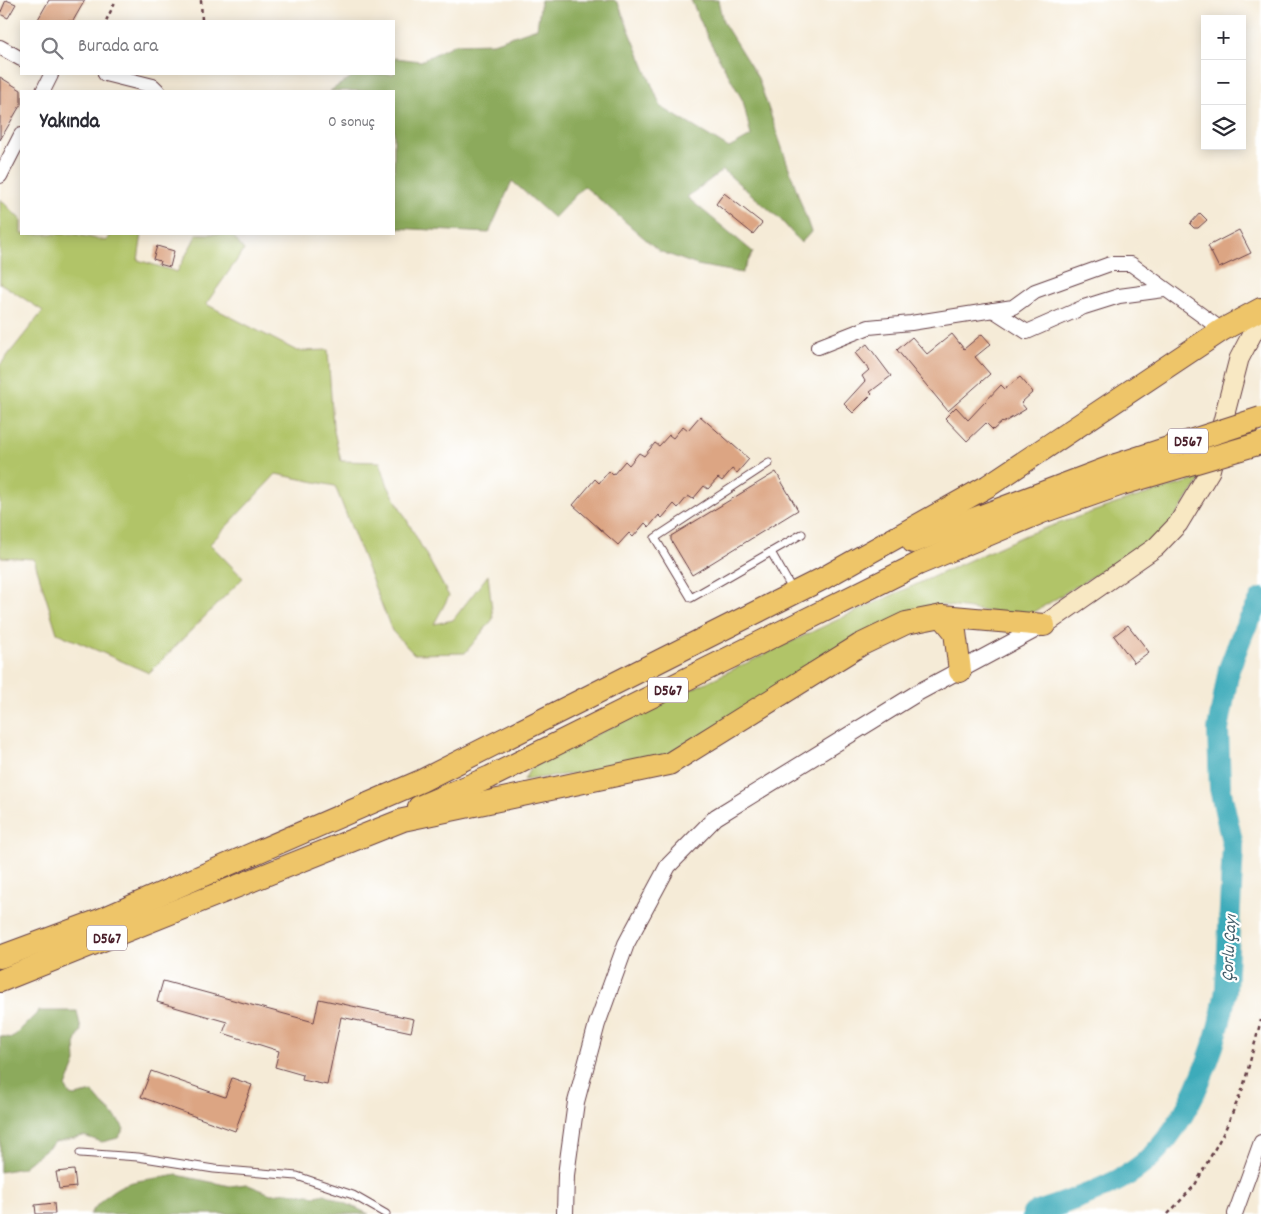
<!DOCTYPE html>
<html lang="tr">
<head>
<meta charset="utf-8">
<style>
  body { margin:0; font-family:Dekko,sans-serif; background:#f2f2f3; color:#2b2b33 }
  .controls { position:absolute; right:15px; top:15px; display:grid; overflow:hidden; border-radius:0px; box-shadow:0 2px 12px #0003 }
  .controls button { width:45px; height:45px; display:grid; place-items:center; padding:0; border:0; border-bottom:1px solid #e1e1e2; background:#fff; color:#2b2b33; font:25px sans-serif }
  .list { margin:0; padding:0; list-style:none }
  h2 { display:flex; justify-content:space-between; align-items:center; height:65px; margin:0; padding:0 20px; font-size:21px }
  h2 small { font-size:16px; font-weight:400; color:#7c7c81 }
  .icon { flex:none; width:28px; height:28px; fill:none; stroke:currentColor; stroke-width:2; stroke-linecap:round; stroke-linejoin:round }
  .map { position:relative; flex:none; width:1261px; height:1214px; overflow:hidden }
  .search { position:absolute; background:#fff; box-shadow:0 2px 12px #0003; left:20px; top:20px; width:375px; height:55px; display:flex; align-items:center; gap:12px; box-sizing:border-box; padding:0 18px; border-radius:0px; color:#7c7c81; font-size:19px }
  .panel { position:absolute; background:#fff; box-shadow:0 2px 12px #0003; left:20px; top:90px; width:375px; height:145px; border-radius:0px }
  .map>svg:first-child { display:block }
</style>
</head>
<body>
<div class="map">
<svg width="1261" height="1214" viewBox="0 0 1261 1214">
  <rect width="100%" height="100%" fill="#fff"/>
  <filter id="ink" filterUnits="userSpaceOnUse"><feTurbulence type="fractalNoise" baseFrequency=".02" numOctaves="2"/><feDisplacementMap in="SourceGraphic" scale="10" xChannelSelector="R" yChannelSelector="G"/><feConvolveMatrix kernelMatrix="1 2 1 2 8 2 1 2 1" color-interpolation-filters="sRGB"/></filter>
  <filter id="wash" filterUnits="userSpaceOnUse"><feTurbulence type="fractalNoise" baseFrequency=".0096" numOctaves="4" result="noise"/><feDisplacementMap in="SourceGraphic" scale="20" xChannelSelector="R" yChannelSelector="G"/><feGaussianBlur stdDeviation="1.12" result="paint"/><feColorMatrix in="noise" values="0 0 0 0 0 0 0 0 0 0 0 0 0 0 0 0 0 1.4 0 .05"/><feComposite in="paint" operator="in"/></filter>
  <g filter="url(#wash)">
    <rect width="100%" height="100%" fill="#f5ebd7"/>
    <!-- green -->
    <g fill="#b1c467" stroke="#7e7249">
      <path d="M 0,199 L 21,220 L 21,234 L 74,234 L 106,241 L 112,234 L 142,234 L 138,260 L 177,272 L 197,234 L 231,234 L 244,250 L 206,304 L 297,351 L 328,350 L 333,427 L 341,461 L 380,462 L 388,486 L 449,596 L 434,624 L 453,620 L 488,575 L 493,619 L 465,653 L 414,654 L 392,631 L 335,486 L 276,474 L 210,544 L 243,578 L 149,673 L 57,633 L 34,559 L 0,557 L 0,365 L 43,311 L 0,283 Z"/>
      <path d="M 1202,478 L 1158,541 L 1108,567 L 1026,617 L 942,605 L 913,616 L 677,754 L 641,765 L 524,780 L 530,769 L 551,756 L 837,620 L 1028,534 L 1130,499 Z"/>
    </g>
    <!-- forest -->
    <g fill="#8caa5c" stroke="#6b6444">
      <path d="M 541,0 L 614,0 L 618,3 L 661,107 L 729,148 L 751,136 L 743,101 L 709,40 L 691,0 L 718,0 L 723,22 L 758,78 L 811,232 L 801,243 L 780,219 L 723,170 L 687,197 L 753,252 L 742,273 L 697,265 L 659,251 L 584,186 L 554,218 L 512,181 L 489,233 L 394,228 L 394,91 L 330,91 L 356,74 L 394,74 L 394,58 L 421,61 L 455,44 L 493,43 L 537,28 Z"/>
      <path d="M 39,1011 L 77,1011 L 81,1030 L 75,1044 L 76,1062 L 66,1087 L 70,1095 L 75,1096 L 93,1092 C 101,1107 116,1113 124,1129 L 118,1138 L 102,1142 L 84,1136 L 55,1142 L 22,1168 L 0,1172 L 0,1036 L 12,1038 Z"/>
      <path d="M 177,1175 L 230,1186 L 246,1184 L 271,1194 L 288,1192 L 316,1196 L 325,1194 L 369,1214 L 90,1214 C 119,1176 134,1183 177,1175 Z"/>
    </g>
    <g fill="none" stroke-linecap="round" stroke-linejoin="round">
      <!-- river -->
      <path stroke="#3cabba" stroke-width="22" d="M 1033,1214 C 1063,1203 1110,1188 1135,1170 C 1186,1134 1217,1050 1226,990 L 1233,846 L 1220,788 L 1218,730 L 1229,669 L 1244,630 L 1261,599"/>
    </g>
    <g id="blocks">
      <!-- building -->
      <g fill="#dca583">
        <path d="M 6,0 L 16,4 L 8,18 L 0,14 Z"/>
        <path d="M 49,0 L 85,0 L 73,21 L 37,21 Z"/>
        <path d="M 0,77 L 21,90 L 21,104 L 0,140 Z"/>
        <path d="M 724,193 L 762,223 L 753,234 L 716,204 Z"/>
        <path d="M 1200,213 L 1207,220 L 1198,228 L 1194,228 L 1190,224 Z"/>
        <path d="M 1239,230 L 1251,253 L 1219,268 L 1208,246 Z"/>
        <path d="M 157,246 L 174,251 L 170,267 L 159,264 L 160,261 L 153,259 Z"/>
        <path d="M 952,334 L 964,349 L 982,334 L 991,344 L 975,357 L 990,374 L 948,411 L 897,350 L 912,337 L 927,354 Z"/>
        <path d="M 867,344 L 891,376 L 870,392 L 872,394 L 853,413 L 844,404 L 865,381 L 862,376 L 869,370 L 855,353 Z"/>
        <path d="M 1020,377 L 1033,392 L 1021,403 L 1026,409 L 1003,423 L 1002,422 L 993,430 L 986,423 L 967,441 L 945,418 L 956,407 L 968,420 L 1001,385 L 1005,389 Z"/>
        <path d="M 700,416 L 749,459 L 737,473 L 732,469 L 722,481 L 718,478 L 708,489 L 704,486 L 693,499 L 688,496 L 678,508 L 674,504 L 662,518 L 659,515 L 649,527 L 645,523 L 633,537 L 629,533 L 618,545 L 573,505 L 595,479 L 599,483 L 609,471 L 613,475 L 625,461 L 629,465 L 639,453 L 644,456 L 655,443 L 659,446 L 669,435 L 673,438 L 683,426 L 688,430 Z"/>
        <path d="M 776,472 L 798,510 L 692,575 L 671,540 L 671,536 Z"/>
        <path d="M 1128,625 L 1149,652 L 1134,663 L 1114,636 Z"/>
        <path d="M 163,981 L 314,1022 L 319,999 L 414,1019 L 411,1032 L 341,1017 L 327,1085 L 302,1080 L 303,1075 L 275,1067 L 279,1051 L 223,1033 L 227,1022 L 157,1002 Z"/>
        <path d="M 151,1071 L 225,1097 L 232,1078 L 252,1085 L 235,1131 L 141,1097 Z"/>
        <path d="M 74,1170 L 76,1187 L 59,1189 L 56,1172 Z"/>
        <path d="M 54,1203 L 55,1214 L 36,1214 L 35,1205 Z"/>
      </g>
    </g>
  </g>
  <g filter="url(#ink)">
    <use href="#blocks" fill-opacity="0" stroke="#643e45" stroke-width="1"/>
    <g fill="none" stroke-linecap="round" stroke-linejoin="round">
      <!-- service casing -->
      <g stroke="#643e45" stroke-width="9">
        <g id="service">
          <path d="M 769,463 L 655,538 L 691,598 L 802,534"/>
          <path d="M 771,552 L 793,591"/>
          <path d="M 80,1153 L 138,1157 L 214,1169 L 297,1176 L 353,1195 L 386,1214"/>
        </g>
      </g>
      <!-- minor casing -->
      <g stroke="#643e45" stroke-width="16">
        <g id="minor">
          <path d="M 0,47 L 21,59"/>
          <path d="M 105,74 L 153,86 L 158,91"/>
          <path d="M 43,91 L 51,75"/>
          <path d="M 0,176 L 21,135"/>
          <path d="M 993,310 L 1027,332 L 1084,307 L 1119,296 L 1164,290"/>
          <path d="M 818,347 L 869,327 L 911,323 L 1013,307 L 1035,291 L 1110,264 L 1131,264 L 1222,330"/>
          <path d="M 1235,1214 L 1261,1142"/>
        </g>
      </g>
      <!-- tertiary casing -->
      <g stroke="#643e45" stroke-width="18">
        <path id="tertiary" d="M 565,1214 L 566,1175 L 576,1102 L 597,1024 L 626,944 L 668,866 L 716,817 L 919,692 L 1044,625"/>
      </g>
      <!-- secondary casing -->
      <g stroke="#643e45" stroke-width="21">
        <path id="secondary" d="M 1044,625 L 1156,547 L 1178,524 L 1210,471 L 1239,359 L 1261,317"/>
      </g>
      <!-- trunk casing -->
      <g stroke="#643e45" stroke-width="24">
        <g id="trunk">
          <path d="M 913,542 L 1116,465"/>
          <path d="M 942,616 L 955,632 L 960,671"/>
          <path d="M 419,807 L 490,777 L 918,564 L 1042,512 L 1122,484"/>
          <path d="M 0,957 L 100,920 L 421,781 L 822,579 L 988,486 L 1222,330 L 1261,309"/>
          <path d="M 0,981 L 403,820 L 669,764 L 860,645 L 906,623 L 942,616 L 1044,625"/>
        </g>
      </g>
      <!-- path -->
      <g stroke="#643e45" stroke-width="2.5" stroke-dasharray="4 4" stroke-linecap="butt">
        <path d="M 201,0 L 202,21"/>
        <path d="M 106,21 L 116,0"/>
        <path d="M 1168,1214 L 1195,1185 L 1225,1130 L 1243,1088 L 1261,1020"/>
      </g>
      <!-- service -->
      <use href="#service" stroke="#fff" stroke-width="7"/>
      <!-- minor -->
      <use href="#minor" stroke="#fff" stroke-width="14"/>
      <!-- tertiary -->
      <use href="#tertiary" stroke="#fff" stroke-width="16"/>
      <!-- secondary -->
      <use href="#secondary" stroke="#f8e8c3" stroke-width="19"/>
      <!-- trunk -->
      <use href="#trunk" stroke="#eec569" stroke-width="22"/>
      <!-- trunk-bridge casing -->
      <g stroke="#643e45" stroke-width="24" stroke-linecap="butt">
        <g id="trunk-bridge">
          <path d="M 1116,465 L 1261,418"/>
          <path d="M 1122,484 L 1261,443"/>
        </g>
      </g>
      <!-- trunk-bridge -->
      <use href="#trunk-bridge" stroke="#eec569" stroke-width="22"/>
    </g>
  </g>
  <g text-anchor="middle" stroke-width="4.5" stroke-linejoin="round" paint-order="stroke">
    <!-- shield labels -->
    <g fill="#fff" stroke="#80626b" stroke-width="1">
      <rect x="1168" y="428.5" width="40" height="25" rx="4"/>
      <rect x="648" y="677.5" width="40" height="25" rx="4"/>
      <rect x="87" y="925.5" width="40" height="25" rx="4"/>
    </g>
    <g font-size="15" font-weight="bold" fill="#4a1f2b">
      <text x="1188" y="446">D567</text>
      <text x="668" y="695">D567</text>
      <text x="107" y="943">D567</text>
    </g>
    <!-- water labels -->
    <g font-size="18" font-style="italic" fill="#445e6b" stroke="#fff">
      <text transform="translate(1228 948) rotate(-87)" y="6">Çorlu Çayı</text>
    </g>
  </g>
</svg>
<div class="controls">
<button>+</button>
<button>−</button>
<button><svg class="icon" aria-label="layers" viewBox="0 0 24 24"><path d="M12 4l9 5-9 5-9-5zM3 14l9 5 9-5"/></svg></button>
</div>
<div class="search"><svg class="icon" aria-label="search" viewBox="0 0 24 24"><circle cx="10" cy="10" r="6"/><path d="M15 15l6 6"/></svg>Burada ara</div>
<section class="panel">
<h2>Yakında<small>0 sonuç</small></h2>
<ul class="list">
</ul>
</section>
</div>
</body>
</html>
